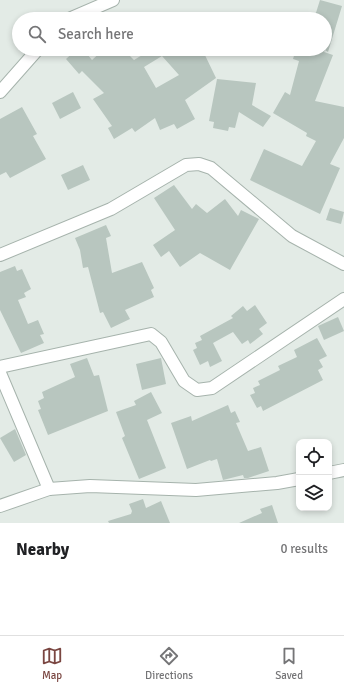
<!DOCTYPE html>
<html lang="en">
<head>
<meta charset="utf-8">
<style>
  body { margin:0; font-family:Signika,sans-serif; background:#f6f6f6; color:#202124 }
  .controls { position:absolute; right:12px; bottom:12px; display:grid; overflow:hidden; border-radius:8px; box-shadow:0 2px 6px #0003 }
  .controls button { width:36px; height:36px; display:grid; place-items:center; padding:0; border:0; border-bottom:1px solid #e0e0e0; background:#fff; color:#202124; font:20px sans-serif }
  .list { margin:0; padding:0; list-style:none }
  h2 { display:flex; justify-content:space-between; align-items:center; height:52px; margin:0; padding:0 16px; font-size:17px }
  h2 small { font-size:13px; font-weight:400; color:#757577 }
  .icon { flex:none; width:22px; height:22px; fill:none; stroke:currentColor; stroke-width:2; stroke-linecap:round; stroke-linejoin:round }
  .map { position:relative; flex:none; width:344px; height:523px; overflow:hidden }
  .search { position:absolute; background:#fff; box-shadow:0 2px 6px #0003; left:12px; right:12px; top:12px; height:44px; display:flex; align-items:center; gap:10px; box-sizing:border-box; padding:0 14px; border-radius:22px; color:#757577; font-size:15px }
  .sheet { height:112px; background:#fff }
  nav { display:flex; justify-content:space-around; align-items:center; box-sizing:border-box; height:56px; border-top:1px solid #e0e0e0; background:#fff; font-size:11px; color:#757577 }
  nav a { display:grid; justify-items:center; gap:2px }
  nav .on { color:#7a4641 }
  .map>svg:first-child { display:block }
</style>
</head>
<body>
<div class="map">
<svg width="344" height="523" viewBox="0 0 344 523">
  <rect width="100%" height="100%" fill="#e3ebe6"/>
  <!-- building -->
  <g fill="#b8c6bf" fill-rule="evenodd">
    <path d="M 320,0 L 342,6 L 328,52 L 325,50 L 324,52 L 333,55 L 315,101 L 344,107 L 344,138 L 330,164 L 340,168 L 320,214 L 250,180 L 264,149 L 302,166 L 316,141 L 306,136 L 307,133 L 273,113 L 285,92 L 290,95 L 299,61 L 293,59 L 296,49 L 325,49 L 325,19 L 314,19 Z"/>
    <path d="M 77,49 L 83,49 L 92,60 L 104,49 L 123,49 L 134,60 L 152,49 L 202,49 L 216,78 L 185,100 L 195,119 L 177,129 L 174,124 L 160,130 L 155,118 L 135,132 L 132,128 L 114,139 L 108,128 L 112,126 L 93,99 L 104,93 L 82,71 L 79,74 L 66,59 ZM 162,56 L 179,75 L 156,88 L 144,67 Z"/>
    <path d="M 217,79 L 256,83 L 252,105 L 271,116 L 263,127 L 239,112 L 235,128 L 229,127 L 228,131 L 213,128 L 214,122 L 209,121 Z"/>
    <path d="M 73,92 L 81,108 L 60,119 L 52,103 Z"/>
    <path d="M 22,107 L 37,134 L 33,136 L 46,159 L 10,178 L 6,172 L 0,175 L 0,119 Z"/>
    <path d="M 83,165 L 90,180 L 68,190 L 61,175 Z"/>
    <path d="M 174,185 L 192,209 L 196,204 L 207,213 L 225,199 L 238,216 L 241,210 L 259,219 L 230,270 L 200,253 L 180,267 L 169,251 L 161,257 L 153,245 L 175,230 L 154,198 Z"/>
    <path d="M 330,208 L 344,212 L 341,224 L 326,220 Z"/>
    <path d="M 106,225 L 111,236 L 106,238 L 112,273 L 142,262 L 154,288 L 151,290 L 154,297 L 125,310 L 130,319 L 111,328 L 103,312 L 100,313 L 88,267 L 83,268 L 80,250 L 75,238 Z"/>
    <path d="M 15,266 L 17,271 L 22,269 L 31,289 L 24,293 L 26,297 L 18,300 L 28,324 L 38,320 L 44,334 L 40,335 L 44,343 L 21,353 L 0,310 L 0,272 Z"/>
    <path d="M 255,305 L 267,323 L 259,329 L 263,334 L 250,344 L 248,340 L 242,344 L 233,332 L 213,343 L 222,361 L 210,367 L 208,361 L 200,365 L 193,350 L 197,348 L 195,343 L 202,340 L 200,336 L 233,318 L 231,316 L 243,306 L 247,311 Z"/>
    <path d="M 338,317 L 344,331 L 324,340 L 318,326 Z"/>
    <path d="M 317,338 L 327,356 L 319,360 L 323,367 L 318,370 L 323,380 L 263,411 L 261,406 L 257,408 L 250,395 L 255,393 L 253,388 L 260,385 L 258,381 L 280,370 L 278,366 L 297,357 L 294,350 Z"/>
    <path d="M 87,358 L 94,376 L 99,375 L 108,411 L 48,435 L 38,410 L 41,409 L 38,401 L 44,398 L 42,392 L 75,377 L 70,364 Z"/>
    <path d="M 161,358 L 166,384 L 142,390 L 136,364 Z"/>
    <path d="M 151,392 L 162,413 L 147,420 L 166,468 L 139,479 L 122,438 L 125,436 L 116,412 L 136,405 L 134,401 Z"/>
    <path d="M 228,405 L 231,413 L 235,411 L 240,422 L 236,423 L 248,451 L 261,447 L 269,471 L 248,478 L 244,478 L 243,475 L 223,480 L 217,459 L 211,461 L 210,460 L 187,469 L 171,423 L 191,416 L 192,421 Z"/>
    <path d="M 15,429 L 26,455 L 14,462 L 0,438 Z"/>
    <path d="M 143,499 L 146,508 L 161,501 L 170,523 L 109,523 L 108,521 L 131,514 L 132,511 L 129,504 Z"/>
    <path d="M 272,505 L 278,523 L 239,523 L 262,513 L 260,509 Z"/>
  </g>
  <g fill="none" stroke-linecap="round" stroke-linejoin="round">
    <!-- minor casing -->
    <g stroke="#a6b3ac" stroke-width="14">
      <g id="minor">
        <path d="M 69,19 L 113,0"/>
        <path d="M 0,92 L 38,49"/>
        <path d="M 0,255 L 111,209 L 186,165 L 199,164 L 211,168 L 292,236 L 344,264"/>
        <path d="M 0,367 L 151,334 L 161,342 L 184,381 L 197,390 L 212,388 L 344,299"/>
        <path d="M 0,373 L 49,489"/>
        <path d="M 329,473 L 344,470"/>
        <path d="M 0,506 L 49,489 L 90,486 L 196,490 L 277,483 L 299,479"/>
      </g>
    </g>
    <!-- minor -->
    <use href="#minor" stroke="#fff" stroke-width="12"/>
  </g>
</svg>
<div class="controls">
<button><svg class="icon" aria-label="locate" viewBox="0 0 24 24"><circle cx="12" cy="12" r="6"/><path d="M12 2v4M12 18v4M2 12h4M18 12h4"/></svg></button>
<button><svg class="icon" aria-label="layers" viewBox="0 0 24 24"><path d="M12 4l9 5-9 5-9-5zM3 14l9 5 9-5"/></svg></button>
</div>
<div class="search"><svg class="icon" aria-label="search" viewBox="0 0 24 24"><circle cx="10" cy="10" r="6"/><path d="M15 15l6 6"/></svg>Search here</div>
</div>
<section class="sheet">
<h2>Nearby<small>0 results</small></h2>
<ul class="list">
</ul>
</section>
<nav>
<a class="on"><svg class="icon" aria-label="map" viewBox="0 0 24 24"><path d="M3 6l6-2 6 2 6-2v14l-6 2-6-2-6 2zM9 4v14M15 6v14"/></svg>Map</a>
<a><svg class="icon" aria-label="directions" viewBox="0 0 24 24"><path d="M12 3l9 9-9 9-9-9zM9 14v-3h6M13 9l2 2-2 2"/></svg>Directions</a>
<a><svg class="icon" aria-label="saved" viewBox="0 0 24 24"><path d="M7 4h10v16l-5-4-5 4z"/></svg>Saved</a>
</nav>
</body>
</html>
